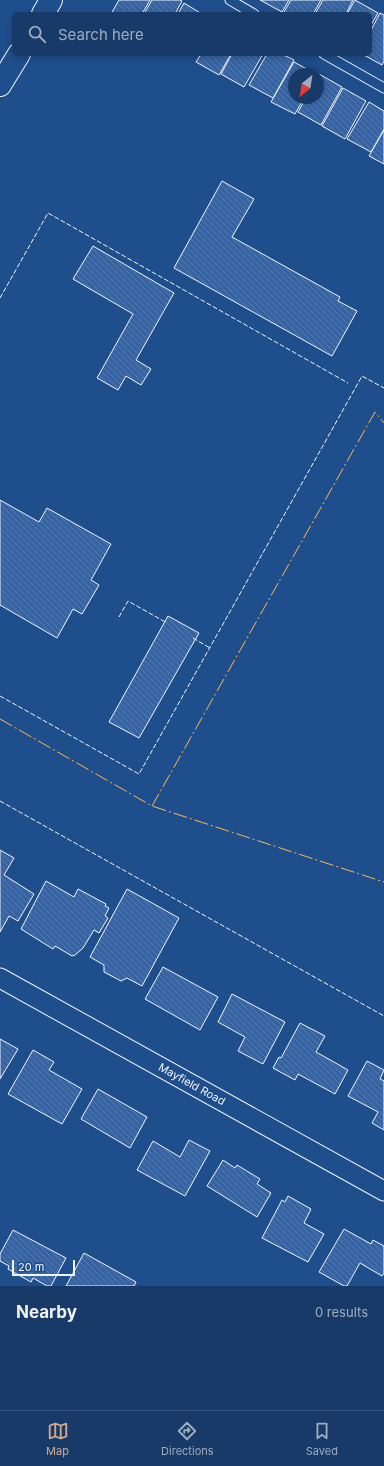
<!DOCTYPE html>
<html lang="en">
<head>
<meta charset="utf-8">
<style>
  body { margin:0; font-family:Inter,sans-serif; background:#20416f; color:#f1f3f6 }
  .compass { position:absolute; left:288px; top:68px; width:36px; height:36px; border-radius:50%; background:#173a69; box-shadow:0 2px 6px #0003; rotate:210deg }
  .scale { position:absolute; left:12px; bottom:10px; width:63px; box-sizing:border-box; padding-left:4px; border:2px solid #f2f6ff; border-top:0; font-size:11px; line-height:14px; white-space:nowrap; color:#f2f6ff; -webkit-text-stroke:3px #1f4e8c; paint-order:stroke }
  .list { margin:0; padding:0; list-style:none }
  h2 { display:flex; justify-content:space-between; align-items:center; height:52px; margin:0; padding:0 16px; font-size:17px }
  h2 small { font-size:13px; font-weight:400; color:#9eadc0 }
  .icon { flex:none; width:22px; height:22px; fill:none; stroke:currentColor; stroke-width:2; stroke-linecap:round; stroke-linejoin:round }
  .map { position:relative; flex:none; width:384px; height:1286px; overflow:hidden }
  .search { position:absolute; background:#173a69; box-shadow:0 2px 6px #0003; left:12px; right:12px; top:12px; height:44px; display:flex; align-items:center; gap:10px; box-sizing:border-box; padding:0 14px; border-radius:6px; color:#9eadc0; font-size:15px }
  .sheet { height:124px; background:#173a69 }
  nav { display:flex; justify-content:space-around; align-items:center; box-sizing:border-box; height:56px; border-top:1px solid #36547d; background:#173a69; font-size:11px; color:#9eadc0 }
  nav a { display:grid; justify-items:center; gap:2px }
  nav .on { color:#d6ab8b }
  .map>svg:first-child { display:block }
</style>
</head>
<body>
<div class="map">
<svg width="384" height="1286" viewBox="0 0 384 1286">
  <defs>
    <pattern id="building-back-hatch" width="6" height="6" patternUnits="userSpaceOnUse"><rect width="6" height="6" fill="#3563a3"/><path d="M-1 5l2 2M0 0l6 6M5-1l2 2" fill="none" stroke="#537ab1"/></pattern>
  </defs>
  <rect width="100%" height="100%" fill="#1f4e8c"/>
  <!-- building -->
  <g fill="url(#building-back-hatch)" stroke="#f2f6ff">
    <path d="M 119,0 L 150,0 L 142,14 L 111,14 Z"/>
    <path d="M 152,0 L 180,0 L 182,1 L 175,14 L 144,14 Z"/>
    <path d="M 260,0 L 289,0 L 282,12 Z"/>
    <path d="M 291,0 L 321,0 L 313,14 L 288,14 L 284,12 Z"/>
    <path d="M 323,0 L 353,0 L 346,14 L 315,14 Z"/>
    <path d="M 355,0 L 378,13 L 370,27 L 370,14 L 347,14 Z"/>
    <path d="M 184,3 L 202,14 L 178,14 Z"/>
    <path d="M 380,13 L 384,15 L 384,61 L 382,65 L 362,54 L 370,54 L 370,32 Z"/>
    <path d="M 201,54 L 231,54 L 219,75 L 196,62 Z"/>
    <path d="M 232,54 L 263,54 L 244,87 L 221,74 Z"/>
    <path d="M 267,54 L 282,54 L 294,60 L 273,98 L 249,85 Z"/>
    <path d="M 294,62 L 316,74 L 294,74 L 294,98 L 304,98 L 295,114 L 271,102 Z"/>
    <path d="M 319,74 L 342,87 L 321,125 L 298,112 L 306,98 L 318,98 Z"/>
    <path d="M 343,88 L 366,101 L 345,139 L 322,126 Z"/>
    <path d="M 369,102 L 384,111 L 384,129 L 371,152 L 347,139 Z"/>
    <path d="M 384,130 L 384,164 L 369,156 Z"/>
    <path d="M 222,181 L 254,199 L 232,237 L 340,297 L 338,301 L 357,311 L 332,356 L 174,268 Z"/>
    <path d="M 93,246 L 174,293 L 136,360 L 151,369 L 141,385 L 126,376 L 118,390 L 97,378 L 133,314 L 73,279 Z"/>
    <path d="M 0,500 L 39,522 L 47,508 L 111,544 L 91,580 L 99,585 L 82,614 L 73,609 L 57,638 L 0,605 Z"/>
    <path d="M 168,616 L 199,633 L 139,738 L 109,722 Z"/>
    <path d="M 0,850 L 14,858 L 4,875 L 34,894 L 18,921 L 9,916 L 0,932 Z"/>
    <path d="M 46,881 L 74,897 L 78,889 L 106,904 L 105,906 L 109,908 L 105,916 L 108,918 L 99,933 L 94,930 L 83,948 L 75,955 L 72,956 L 55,946 L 53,949 L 21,929 Z"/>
    <path d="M 127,889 L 179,918 L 142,986 L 127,978 L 121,981 L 104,972 L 104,965 L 90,957 Z"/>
    <path d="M 163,967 L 218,997 L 200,1030 L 145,999 Z"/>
    <path d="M 232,994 L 285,1022 L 263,1064 L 238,1051 L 245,1037 L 218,1022 Z"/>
    <path d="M 300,1023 L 325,1036 L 316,1052 L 348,1070 L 335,1094 L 298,1074 L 295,1080 L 273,1068 L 279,1057 L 281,1058 Z"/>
    <path d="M 0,1039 L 18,1049 L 0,1079 Z"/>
    <path d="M 33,1050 L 54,1062 L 49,1070 L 82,1089 L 62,1124 L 8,1094 Z"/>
    <path d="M 367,1061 L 384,1070 L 380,1079 L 384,1081 L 384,1130 L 372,1123 L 378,1112 L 348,1096 Z"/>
    <path d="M 98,1089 L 147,1117 L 130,1148 L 81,1119 Z"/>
    <path d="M 189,1140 L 210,1151 L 185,1196 L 137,1170 L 153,1141 L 180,1157 Z"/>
    <path d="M 223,1160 L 235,1168 L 237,1165 L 260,1179 L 257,1184 L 271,1193 L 257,1217 L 207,1186 Z"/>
    <path d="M 288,1196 L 311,1209 L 304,1223 L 324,1234 L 308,1262 L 262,1238 L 282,1200 L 285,1202 Z"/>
    <path d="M 344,1229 L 371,1244 L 373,1240 L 384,1246 L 384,1273 L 382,1276 L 360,1263 L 347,1286 L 344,1286 L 319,1272 Z"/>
    <path d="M 13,1230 L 66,1258 L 51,1286 L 47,1286 L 33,1278 L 31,1282 L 8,1269 L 9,1266 L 0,1261 L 0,1254 Z"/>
    <path d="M 84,1253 L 136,1282 L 134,1286 L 66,1286 Z"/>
  </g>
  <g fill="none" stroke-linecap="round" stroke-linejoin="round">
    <!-- lane casing -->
    <g stroke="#f2f6ff" stroke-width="11">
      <g id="lane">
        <path d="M 230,0 L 254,14"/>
        <path d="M 324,54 L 384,88"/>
      </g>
    </g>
    <!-- street casing -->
    <g stroke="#f2f6ff" stroke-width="21">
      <path id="street" d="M 0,978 L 384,1191"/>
    </g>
    <!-- secondary casing -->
    <g stroke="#f2f6ff" stroke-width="24">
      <g id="secondary">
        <path d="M 43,14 L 51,0"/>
        <path d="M 0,85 L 19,54"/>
      </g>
    </g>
    <!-- lane -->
    <use href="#lane" stroke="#1f4e8c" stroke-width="9"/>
    <!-- street -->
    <use href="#street" stroke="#1f4e8c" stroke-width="19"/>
    <!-- secondary -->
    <use href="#secondary" stroke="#1f4e8c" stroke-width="22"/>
    <!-- fence -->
    <g stroke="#f2f6ff" stroke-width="1" stroke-dasharray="5 2" stroke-linecap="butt">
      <path d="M 0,298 L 48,213 L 348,383"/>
      <path d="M 119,617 L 128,601 L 167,623"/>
      <path d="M 193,638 L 210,648"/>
      <path d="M 0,696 L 139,774 L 362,376 L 384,388"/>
      <path d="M 0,801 L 384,1016"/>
    </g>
    <!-- power -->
    <g stroke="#ffb74d" stroke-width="1" stroke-dasharray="14 3 2 3" stroke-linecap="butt">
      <path d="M 0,719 L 152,806 L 384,882"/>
      <path d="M 152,806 L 375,412 L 384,423"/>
    </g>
  </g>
  <g text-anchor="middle" stroke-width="3" stroke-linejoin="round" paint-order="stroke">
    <!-- street labels -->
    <g font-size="11" fill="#f2f6ff" stroke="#1f4e8c">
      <text transform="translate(192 1084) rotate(29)" y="4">Mayfield Road</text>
    </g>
  </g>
</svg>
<svg class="compass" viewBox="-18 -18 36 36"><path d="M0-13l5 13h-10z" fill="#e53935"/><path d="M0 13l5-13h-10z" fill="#9eadc0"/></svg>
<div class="scale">20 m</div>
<div class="search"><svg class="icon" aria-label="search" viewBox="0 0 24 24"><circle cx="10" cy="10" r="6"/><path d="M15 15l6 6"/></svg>Search here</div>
</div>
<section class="sheet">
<h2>Nearby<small>0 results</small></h2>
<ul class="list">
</ul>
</section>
<nav>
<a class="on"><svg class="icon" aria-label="map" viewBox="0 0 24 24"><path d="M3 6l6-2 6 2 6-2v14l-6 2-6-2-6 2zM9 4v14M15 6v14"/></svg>Map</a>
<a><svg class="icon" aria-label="directions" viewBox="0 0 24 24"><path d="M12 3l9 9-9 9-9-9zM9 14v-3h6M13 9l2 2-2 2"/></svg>Directions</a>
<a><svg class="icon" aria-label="saved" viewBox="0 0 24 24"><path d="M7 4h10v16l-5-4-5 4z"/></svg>Saved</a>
</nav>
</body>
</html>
